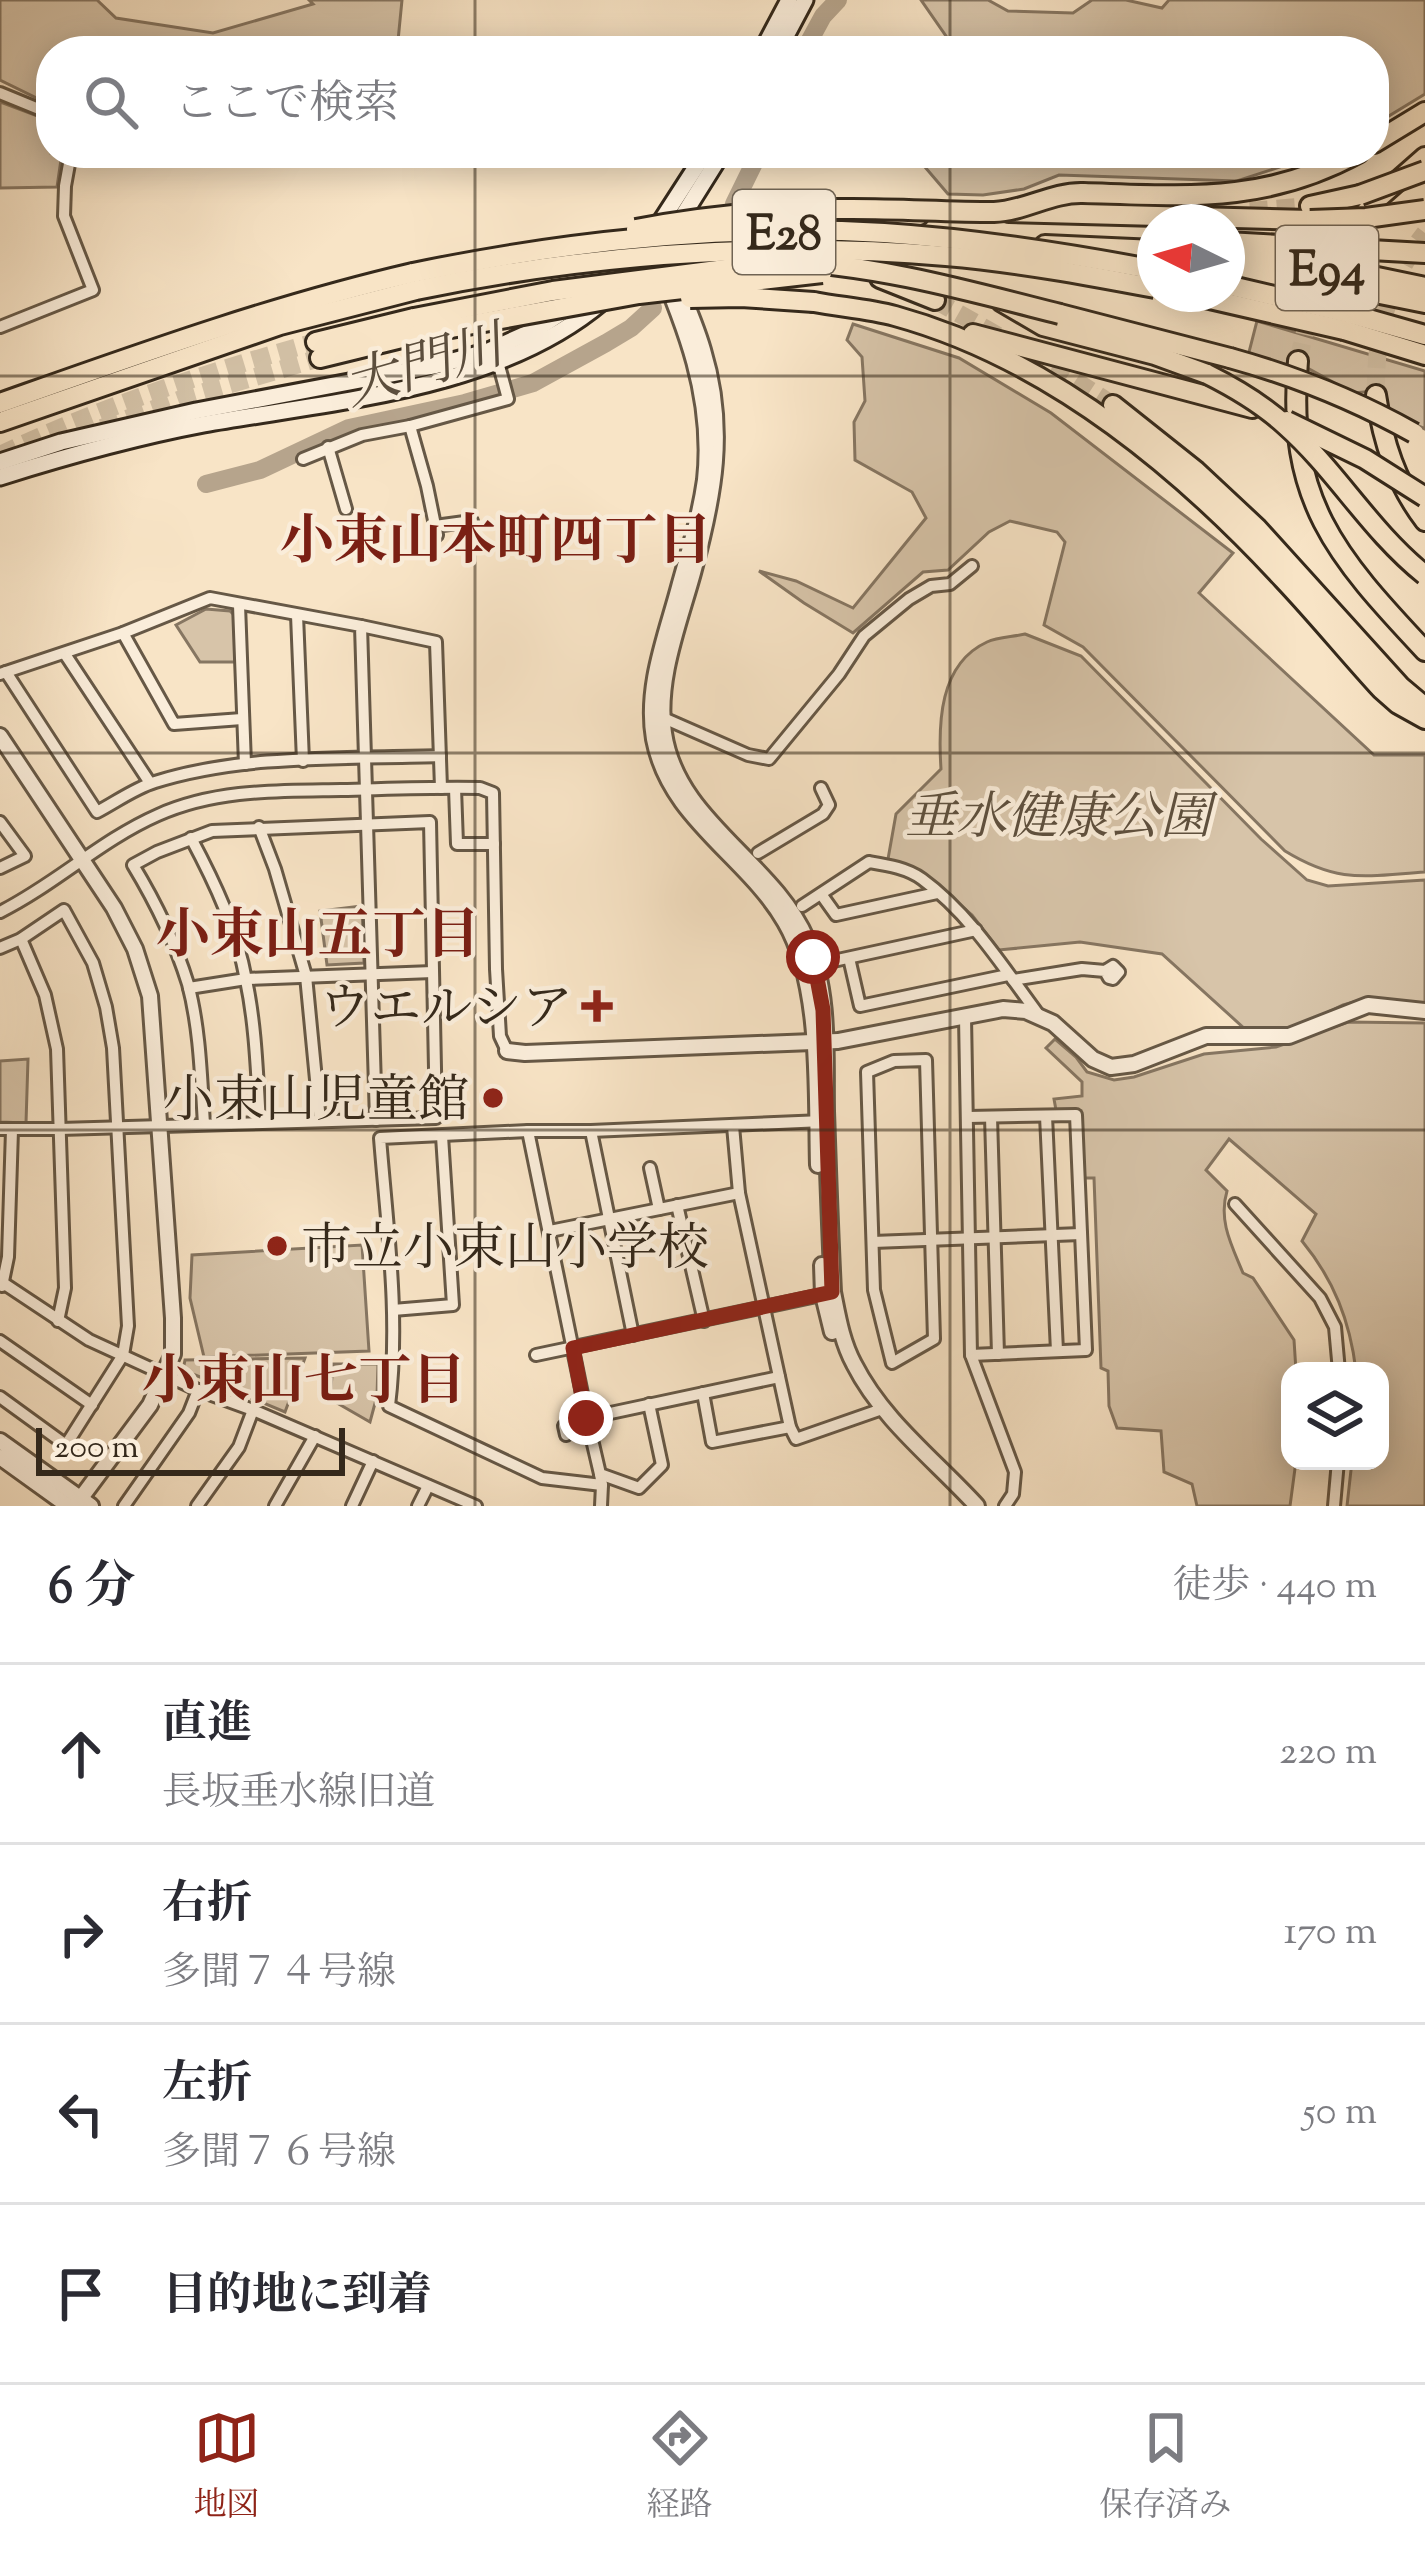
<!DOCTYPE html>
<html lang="ja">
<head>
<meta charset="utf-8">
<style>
  body { margin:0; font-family:"Sorts Mill Goudy","Noto Serif JP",serif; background:#f7f7f7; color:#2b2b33 }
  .controls { position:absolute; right:36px; bottom:36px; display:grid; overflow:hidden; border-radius:24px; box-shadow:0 6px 30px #0003 }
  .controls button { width:108px; height:108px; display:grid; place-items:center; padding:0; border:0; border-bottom:3px solid #e1e1e2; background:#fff; color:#2b2b33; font:60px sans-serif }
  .compass { position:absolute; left:1137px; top:204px; width:108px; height:108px; border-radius:50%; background:#fff; box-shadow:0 6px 30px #0003; rotate:275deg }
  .scale { position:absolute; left:36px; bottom:30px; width:309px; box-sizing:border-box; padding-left:12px; border:6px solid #35291b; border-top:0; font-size:33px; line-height:42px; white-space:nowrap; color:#35291b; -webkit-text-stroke:9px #faedda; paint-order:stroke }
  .stop { position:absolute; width:36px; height:36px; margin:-27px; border:9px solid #8f2418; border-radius:50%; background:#fff }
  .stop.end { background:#8f2418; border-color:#fff; box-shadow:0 3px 12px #0008 }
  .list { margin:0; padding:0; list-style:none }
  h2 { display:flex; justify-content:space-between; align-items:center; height:156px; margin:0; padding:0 48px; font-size:51px }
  h2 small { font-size:39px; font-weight:400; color:#7c7c81 }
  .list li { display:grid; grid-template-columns:78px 1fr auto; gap:36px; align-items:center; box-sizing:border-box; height:180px; padding:0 48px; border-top:3px solid #e1e1e2 }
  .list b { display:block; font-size:45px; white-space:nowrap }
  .list p { margin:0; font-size:39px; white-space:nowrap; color:#7c7c81 }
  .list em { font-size:39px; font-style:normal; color:#7c7c81 }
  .icon { flex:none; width:66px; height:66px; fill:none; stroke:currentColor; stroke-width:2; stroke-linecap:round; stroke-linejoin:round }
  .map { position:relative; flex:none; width:1425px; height:1506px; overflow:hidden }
  .search { position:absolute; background:#fff; box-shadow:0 6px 30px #0003; left:36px; right:36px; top:36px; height:132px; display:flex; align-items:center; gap:30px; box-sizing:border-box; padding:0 42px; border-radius:48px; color:#7c7c81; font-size:45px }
  .sheet { height:876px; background:#fff }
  nav { display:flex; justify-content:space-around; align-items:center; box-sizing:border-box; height:168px; border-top:3px solid #e1e1e2; background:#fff; font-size:33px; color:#7c7c81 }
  nav a { display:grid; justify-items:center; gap:6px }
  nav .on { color:#8f2418 }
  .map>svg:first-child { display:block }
</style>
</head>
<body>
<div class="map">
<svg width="1425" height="1506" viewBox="0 0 1425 1506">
  <rect width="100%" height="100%" fill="#f8e4c6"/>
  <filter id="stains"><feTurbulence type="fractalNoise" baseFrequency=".00167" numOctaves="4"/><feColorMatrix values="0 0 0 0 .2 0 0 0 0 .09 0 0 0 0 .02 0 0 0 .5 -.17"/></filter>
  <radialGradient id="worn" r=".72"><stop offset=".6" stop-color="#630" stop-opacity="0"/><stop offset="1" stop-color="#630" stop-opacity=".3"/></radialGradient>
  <!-- green -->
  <g fill="#d7c4a9" stroke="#867662" stroke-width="3">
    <path d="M 0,0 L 97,0 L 116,18 L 213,33 L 313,4 L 309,0 L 402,0 L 397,51 L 51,51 L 51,105 L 0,80 Z"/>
    <path d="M 921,0 L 988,0 L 1008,11 L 1073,13 L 1092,0 L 1126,0 L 1162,8 L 1169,0 L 1425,0 L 1425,94 L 1374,125 L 1374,51 L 943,51 L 948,39 Z"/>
    <path d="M 0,102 L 51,121 L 51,153 L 62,153 L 57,187 L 0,188 Z"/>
    <path d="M 913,153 L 1322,153 L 1237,181 L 1059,175 L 1024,189 L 983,195 L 948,194 Z"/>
    <path d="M 1257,321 L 1425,371 L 1425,429 L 1389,412 L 1385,390 L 1353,393 L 1309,369 L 1248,356 Z"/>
    <path d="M 853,324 L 959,358 L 1051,413 L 1233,553 L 1199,593 L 1374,755 L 1425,755 L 1425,872 C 1365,876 1339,884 1285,851 L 1083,647 L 1044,625 L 1065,542 L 1057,532 L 1010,521 L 989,532 L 948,570 L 923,572 L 853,633 L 804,603 L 759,571 L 796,581 L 853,608 L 926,518 L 912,492 L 855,460 L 854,422 L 865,401 L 862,357 L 847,340 Z"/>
    <path d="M 206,609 L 230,611 L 234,615 L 235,662 L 200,662 L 176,625 Z"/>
    <path d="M 1025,634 L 1081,656 L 1261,839 L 1307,880 L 1328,886 L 1425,880 L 1425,1004 L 1365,999 L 1343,1005 L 1291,1030 L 1274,1034 L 1245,1029 L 1162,954 L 1080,942 L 999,950 L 972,915 L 924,874 L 888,859 L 896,814 L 941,769 C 938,724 939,664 987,642 C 998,637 1013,637 1025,634 Z"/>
    <path d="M 362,906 L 364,963 L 327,965 L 320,911 Z"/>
    <path d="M 1348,1022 L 1425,1023 L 1425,1506 L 1347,1506 L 1352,1461 L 1380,1461 L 1380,1371 L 1356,1371 C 1350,1321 1334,1280 1302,1241 L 1316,1214 L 1229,1139 L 1206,1170 L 1227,1191 C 1218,1221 1232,1246 1243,1273 L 1253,1278 L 1294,1340 L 1296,1371 L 1290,1371 L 1290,1461 L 1296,1461 L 1290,1506 L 1197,1506 L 1192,1484 L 1164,1472 L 1161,1431 L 1117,1428 L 1109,1406 L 1108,1371 L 1101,1368 L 1094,1178 L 1084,1178 L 1081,1111 L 1056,1110 L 1054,1099 L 1082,1096 L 1082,1082 L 1046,1048 L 1055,1039 L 1076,1057 L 1087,1072 L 1114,1080 L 1134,1077 L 1204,1054 L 1276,1047 Z"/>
    <path d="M 28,1059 L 26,1123 L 0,1122 L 0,1061 Z"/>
    <path d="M 362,1245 L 369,1351 L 204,1357 L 190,1298 L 192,1255 Z"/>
    <path d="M 305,1358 L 285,1412 L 183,1370 L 185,1360 Z"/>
    <path d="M 333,1364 L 378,1364 L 377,1396 L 370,1422 L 330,1399 Z"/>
  </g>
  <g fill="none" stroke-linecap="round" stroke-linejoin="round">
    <!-- river -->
    <g stroke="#b6a48c" stroke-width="18">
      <path d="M 804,51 L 823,16 L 838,0"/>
      <path d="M 734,204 L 759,153"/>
      <path d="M 206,484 L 260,470 L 349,428 L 465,403 L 533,383 L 606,343 L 631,328 L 653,308"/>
    </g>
    <!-- motorway-tunnel -->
    <g stroke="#d1bfa4" stroke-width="18" stroke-dasharray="18 9" stroke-linecap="butt">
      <path d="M 1250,211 L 1310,206"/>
      <path d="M 935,300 L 1062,372 L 1113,405"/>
      <path d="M 1298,361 L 1311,307"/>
      <path d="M 1376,395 C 1375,335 1387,281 1425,233"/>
      <path d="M 102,428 L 187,397 L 320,358"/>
      <path d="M 0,455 C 102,406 208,372 316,342"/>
    </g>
    <!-- minor casing -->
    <g stroke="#665846" stroke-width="16">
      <g id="minor">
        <path d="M 693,51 L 696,46"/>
        <path d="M 0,93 L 51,114"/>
        <path d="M 0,327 L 93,290 L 64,216 L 65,186 L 71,153"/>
        <path d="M 410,426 L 427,486 L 437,535"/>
        <path d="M 328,447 L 346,509"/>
        <path d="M 303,459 L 362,435 L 410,426 L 508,399 L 498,362"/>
        <path d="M 435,526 L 472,521"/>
        <path d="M 239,605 L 245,764"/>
        <path d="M 297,615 L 303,761"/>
        <path d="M 361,626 L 436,642 L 441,788"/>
        <path d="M 123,633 L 174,724 L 242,719"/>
        <path d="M 65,654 L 150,783"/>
        <path d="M 6,672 L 97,812 C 116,802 135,788 155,782 C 243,754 348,759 440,756"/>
        <path d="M 0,674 L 123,633 L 210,598 L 361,626 L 376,1120"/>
        <path d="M 659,716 L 748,755 L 769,759 L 839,674 L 864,636 L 909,599 L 931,586 L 950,584 L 972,566"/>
        <path d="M 455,788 L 457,844 L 494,844"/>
        <path d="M 0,822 L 25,856 L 0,868"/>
        <path d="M 259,827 L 275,869 L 306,976 L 320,1121"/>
        <path d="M 191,838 C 215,883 237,930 246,980 C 256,1027 257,1076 260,1123"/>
        <path d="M 758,853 L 823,814 L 829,805 L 821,788"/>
        <path d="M 821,894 L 836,915 L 937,893"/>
        <path d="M 802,906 L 869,862 C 887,865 907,868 922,879 C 970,914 1003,967 1038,1014"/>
        <path d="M 0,912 C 56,884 101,840 158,815 C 216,789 279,791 341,790 C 387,789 434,787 480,788 L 493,793 L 496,969 L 500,1036 L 507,1051"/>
        <path d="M 21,939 L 45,995 L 57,1049 L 65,1288 L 58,1321"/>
        <path d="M 0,948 L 21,939 L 64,910 L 93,963 L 106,1007 L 113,1048 L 128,1326 L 123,1355 L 66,1445 L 0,1397"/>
        <path d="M 849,958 L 860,1006 L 1008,975"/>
        <path d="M 824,963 L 976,930"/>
        <path d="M 1013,980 L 1082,969 L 1105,971 L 1113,966 L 1119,972 L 1113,979 L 1109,978 L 1105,971"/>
        <path d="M 189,988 L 246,979 L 433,972"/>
        <path d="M 965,1017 L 971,1355 L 1015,1472 L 1013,1494 L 1005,1506"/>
        <path d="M 926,1060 L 934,1339 L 892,1363 L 874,1290 L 867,1072 L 894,1061 Z"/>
        <path d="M 1046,1116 L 1057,1351"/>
        <path d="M 968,1117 L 1076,1115 L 1086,1350 L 971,1355"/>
        <path d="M 991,1117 L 998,1354"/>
        <path d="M 733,1126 L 739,1193 L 790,1427 L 796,1439 L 882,1409"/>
        <path d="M 0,1129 L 60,1129 L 436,1118 L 430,822 L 212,831 L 157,852 L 133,865 C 156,903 175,942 188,984 C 200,1029 201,1078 204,1124"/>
        <path d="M 528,1131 L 380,1138 C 387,1227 400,1317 389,1406 L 542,1478 L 602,1485 L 600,1474"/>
        <path d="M 591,1131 L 633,1335"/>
        <path d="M 650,1168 L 659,1209"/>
        <path d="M 1235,1204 L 1320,1298 L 1335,1327 L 1339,1371"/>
        <path d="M 677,1205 L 704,1321"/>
        <path d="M 550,1231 L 739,1193"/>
        <path d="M 873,1242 L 1081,1234"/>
        <path d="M 0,1281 L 89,1340 L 198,1390 L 253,1410 L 476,1506"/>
        <path d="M 2,1286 L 8,1257 L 12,1130"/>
        <path d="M 393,1310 L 453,1305 L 442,1136"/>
        <path d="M 0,1341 L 92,1405"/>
        <path d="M 536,1355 L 826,1294"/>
        <path d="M 779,1377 L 587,1418 L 528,1131 L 591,1131 L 823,1121"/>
        <path d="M 703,1393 L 712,1442 L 790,1427"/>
        <path d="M 587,1418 L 600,1474 L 639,1488 L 662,1465 L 649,1404"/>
        <path d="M 566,1435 L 564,1426 L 587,1421"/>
        <path d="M 124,1506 L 189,1413 L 198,1390"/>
        <path d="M 197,1506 L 239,1447 L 253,1410"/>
        <path d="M 275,1506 L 315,1436"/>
        <path d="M 352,1506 L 373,1461"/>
        <path d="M 418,1506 L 428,1486"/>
        <path d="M 601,1506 L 602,1485"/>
        <path d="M 1334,1506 L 1338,1461"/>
      </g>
    </g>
    <!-- tertiary casing -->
    <g stroke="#665846" stroke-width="20">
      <g id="tertiary">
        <path d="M 663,248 C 676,282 693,315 703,350 C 727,429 714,496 693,573 C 679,624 656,680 664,733 C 677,822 773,861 807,940 C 830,992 825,1055 826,1111 C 828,1171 830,1232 833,1292 C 838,1317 842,1342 854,1364 C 883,1421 935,1460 977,1506"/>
        <path d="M 653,251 C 685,325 714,398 705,480 C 700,516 689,551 679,587 C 666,636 645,687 654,739 C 669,819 747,856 785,922 C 822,985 816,1093 818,1165"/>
        <path d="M 0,736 L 114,908 L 135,949 L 150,996 L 173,1318 L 173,1354 L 150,1405 L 75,1506"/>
        <path d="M 507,1051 L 525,1053 L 838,1041 L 1003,1009 L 1026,1011 L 1053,1023 L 1093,1059 L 1111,1067 L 1134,1064 L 1206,1036 L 1289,1036 L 1368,1005 L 1425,1011"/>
        <path d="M 822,1265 L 823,1295 L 832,1332"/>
        <path d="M 0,1441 L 91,1506"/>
        <path d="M 0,1457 L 68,1506"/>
      </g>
    </g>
    <!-- secondary casing -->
    <g stroke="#35291b" stroke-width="21">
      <g id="secondary">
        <path d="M 762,51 L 789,0"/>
        <path d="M 778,51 L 805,0"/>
        <path d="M 677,225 L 722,153"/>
        <path d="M 656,229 L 705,153"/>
        <path d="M 0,462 L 61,442 L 196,411 L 434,366 L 486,352 L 537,329 L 567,309"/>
        <path d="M 0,477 C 67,456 135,437 204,424 C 334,401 498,390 602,302"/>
      </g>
    </g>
    <!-- motorway casing -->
    <g stroke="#35291b" stroke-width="24">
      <g id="motorway">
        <path d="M 1374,143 L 1425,112"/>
        <path d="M 1083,193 C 1186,196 1264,204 1358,153"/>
        <path d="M 1310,206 L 1360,195"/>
        <path d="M 1009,212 L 1310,220"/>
        <path d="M 840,227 L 919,215"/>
        <path d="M 1352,229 L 1375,201 L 1425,157"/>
        <path d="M 1227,242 L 1425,253"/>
        <path d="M 1045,245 L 1155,250"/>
        <path d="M 662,247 L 729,240"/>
        <path d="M 1227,256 L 1339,269 L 1425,287"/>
        <path d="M 1227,271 L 1340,286 L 1425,303"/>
        <path d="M 880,278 L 935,300"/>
        <path d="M 814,302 C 840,307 869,309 895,316 C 1048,358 1178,465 1284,580 C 1317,615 1348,653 1381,689 L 1398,704 L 1425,719"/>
        <path d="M 1002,302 L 1043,326 L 1155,355 L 1207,374"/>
        <path d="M 1347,313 L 1425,335"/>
        <path d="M 1060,314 L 1230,358"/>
        <path d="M 1344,330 L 1425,355"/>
        <path d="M 973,334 L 1252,408"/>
        <path d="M 316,342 L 414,318"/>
        <path d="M 320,358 L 418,334"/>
        <path d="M 1298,361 C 1286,500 1335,555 1425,651"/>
        <path d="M 1376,395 C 1383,442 1396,483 1425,521"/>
        <path d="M 0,403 C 136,355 271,306 413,273"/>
        <path d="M 1113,405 L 1196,471 L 1257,528 L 1401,687 L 1425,707"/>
        <path d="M 0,422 L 280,325 L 416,290"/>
      </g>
    </g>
    <!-- minor -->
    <use href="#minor" stroke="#faedda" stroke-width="10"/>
    <!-- tertiary -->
    <use href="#tertiary" stroke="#faedda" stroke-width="14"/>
    <!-- secondary -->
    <use href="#secondary" stroke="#faedda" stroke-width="15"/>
    <!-- motorway -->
    <use href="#motorway" stroke="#f8e4c6" stroke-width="18"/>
    <!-- motorway-bridge casing -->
    <g stroke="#35291b" stroke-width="24" stroke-linecap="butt">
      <g id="motorway-bridge">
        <path d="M 1360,195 L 1425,171"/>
        <path d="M 1310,220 L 1366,218 L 1425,210"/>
        <path d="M 636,229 C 703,216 770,210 838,209 C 890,208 942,212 994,212 C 1025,211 1052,192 1083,193"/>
        <path d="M 782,261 C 877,265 969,291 1060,314"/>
        <path d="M 413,273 C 567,241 726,224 884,233 C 975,239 1066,253 1155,270"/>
        <path d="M 1227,285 L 1347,313"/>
        <path d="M 416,290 C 591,254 768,241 946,256 C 1016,262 1086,275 1155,288"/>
        <path d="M 1188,294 L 1344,330"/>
        <path d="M 690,298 L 741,297 L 814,302"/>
        <path d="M 414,318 L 553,291 L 789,261"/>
        <path d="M 418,334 L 639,294 L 822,273"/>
        <path d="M 1230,358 C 1295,376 1355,400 1414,433"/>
        <path d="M 1207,374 C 1235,388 1262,404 1285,425 C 1337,471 1369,530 1425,575"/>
        <path d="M 1287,421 L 1365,459 L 1425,497"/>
      </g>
    </g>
    <!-- motorway-bridge -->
    <use href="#motorway-bridge" stroke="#f8e4c6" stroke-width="18"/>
  </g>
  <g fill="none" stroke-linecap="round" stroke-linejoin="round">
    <!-- route -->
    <path stroke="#8f2418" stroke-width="15" d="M 586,1418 L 573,1348 L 832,1292 L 823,1010 L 813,957"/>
  </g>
  <!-- grid -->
  <path fill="none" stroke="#35291b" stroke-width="3" stroke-opacity="0.55" d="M 475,0 L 475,51M 950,0 L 950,51M 475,153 L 475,1506M 950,153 L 950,1506M 0,376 L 1425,376M 0,753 L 1425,753M 0,1130 L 1425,1130"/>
  <!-- markers -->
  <g fill="#8f2418" stroke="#faedda" stroke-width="4.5">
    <path d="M591 988h12v12h12v12h-12v12h-12v-12h-12v-12h12z"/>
    <circle cx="493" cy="1098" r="12"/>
    <circle cx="277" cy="1246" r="12"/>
  </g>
  <g text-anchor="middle" stroke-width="9" stroke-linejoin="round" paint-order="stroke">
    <!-- shield labels -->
    <g fill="#faedda" stroke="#706454" stroke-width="3">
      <rect x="733" y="190" width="102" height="84" rx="9"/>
      <rect x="1276" y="226" width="102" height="84" rx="9"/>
    </g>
    <g font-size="48" font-weight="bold" fill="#35291b">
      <text x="784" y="249">E28</text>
      <text x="1327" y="285">E94</text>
    </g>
    <!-- park labels -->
    <g font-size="51" font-style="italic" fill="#5e503e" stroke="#faedda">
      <text x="1058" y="833">垂水健康公園</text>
    </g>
    <!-- poi labels -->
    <g font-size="51" fill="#35291b" stroke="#faedda" text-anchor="end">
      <text x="573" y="1024">ウエルシア</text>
      <text x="469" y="1116">小束山児童館</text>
      <text x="301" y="1264" text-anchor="start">市立小束山小学校</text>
    </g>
    <!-- water labels -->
    <g font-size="54" font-style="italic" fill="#5c4e3d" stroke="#faedda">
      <text transform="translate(423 364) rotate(-16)" y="19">大門川</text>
    </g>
    <!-- neighbourhood labels -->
    <g font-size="54" font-weight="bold" fill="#7a1f14" stroke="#faedda">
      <text x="496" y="558">小束山本町四丁目</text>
      <text x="318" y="952">小束山五丁目</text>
      <text x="304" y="1398">小束山七丁目</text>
    </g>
  </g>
  <rect width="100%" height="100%" filter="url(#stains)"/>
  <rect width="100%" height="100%" fill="url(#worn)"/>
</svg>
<div class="controls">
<button><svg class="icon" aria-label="layers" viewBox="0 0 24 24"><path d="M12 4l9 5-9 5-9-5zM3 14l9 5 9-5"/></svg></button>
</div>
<svg class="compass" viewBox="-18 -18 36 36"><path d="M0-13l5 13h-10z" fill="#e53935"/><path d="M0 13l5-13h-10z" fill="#7c7c81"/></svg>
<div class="scale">200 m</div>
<div class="stop" style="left:813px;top:957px"></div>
<div class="stop end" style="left:586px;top:1418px"></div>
<div class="search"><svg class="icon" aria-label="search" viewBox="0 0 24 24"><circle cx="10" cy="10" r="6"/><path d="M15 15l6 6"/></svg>ここで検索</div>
</div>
<section class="sheet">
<h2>6 分<small>徒歩 · 440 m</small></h2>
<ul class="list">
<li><svg class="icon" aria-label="ahead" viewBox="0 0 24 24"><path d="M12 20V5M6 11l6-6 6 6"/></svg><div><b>直進</b><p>長坂垂水線旧道</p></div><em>220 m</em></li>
<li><svg class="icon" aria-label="right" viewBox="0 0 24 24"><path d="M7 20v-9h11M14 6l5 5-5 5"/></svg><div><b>右折</b><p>多聞７４号線</p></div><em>170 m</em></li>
<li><svg class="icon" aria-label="left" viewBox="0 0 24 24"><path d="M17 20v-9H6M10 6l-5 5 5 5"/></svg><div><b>左折</b><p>多聞７６号線</p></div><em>50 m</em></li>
<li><svg class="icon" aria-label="arrive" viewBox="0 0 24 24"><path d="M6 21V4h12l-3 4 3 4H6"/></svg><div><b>目的地に到着</b></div></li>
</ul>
</section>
<nav>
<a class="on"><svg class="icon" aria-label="map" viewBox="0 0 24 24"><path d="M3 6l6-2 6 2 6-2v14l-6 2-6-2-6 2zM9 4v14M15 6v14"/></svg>地図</a>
<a><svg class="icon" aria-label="directions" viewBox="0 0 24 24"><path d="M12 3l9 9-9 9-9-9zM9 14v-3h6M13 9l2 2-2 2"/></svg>経路</a>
<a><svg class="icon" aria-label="saved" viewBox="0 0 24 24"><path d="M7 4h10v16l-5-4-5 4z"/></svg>保存済み</a>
</nav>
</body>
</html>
